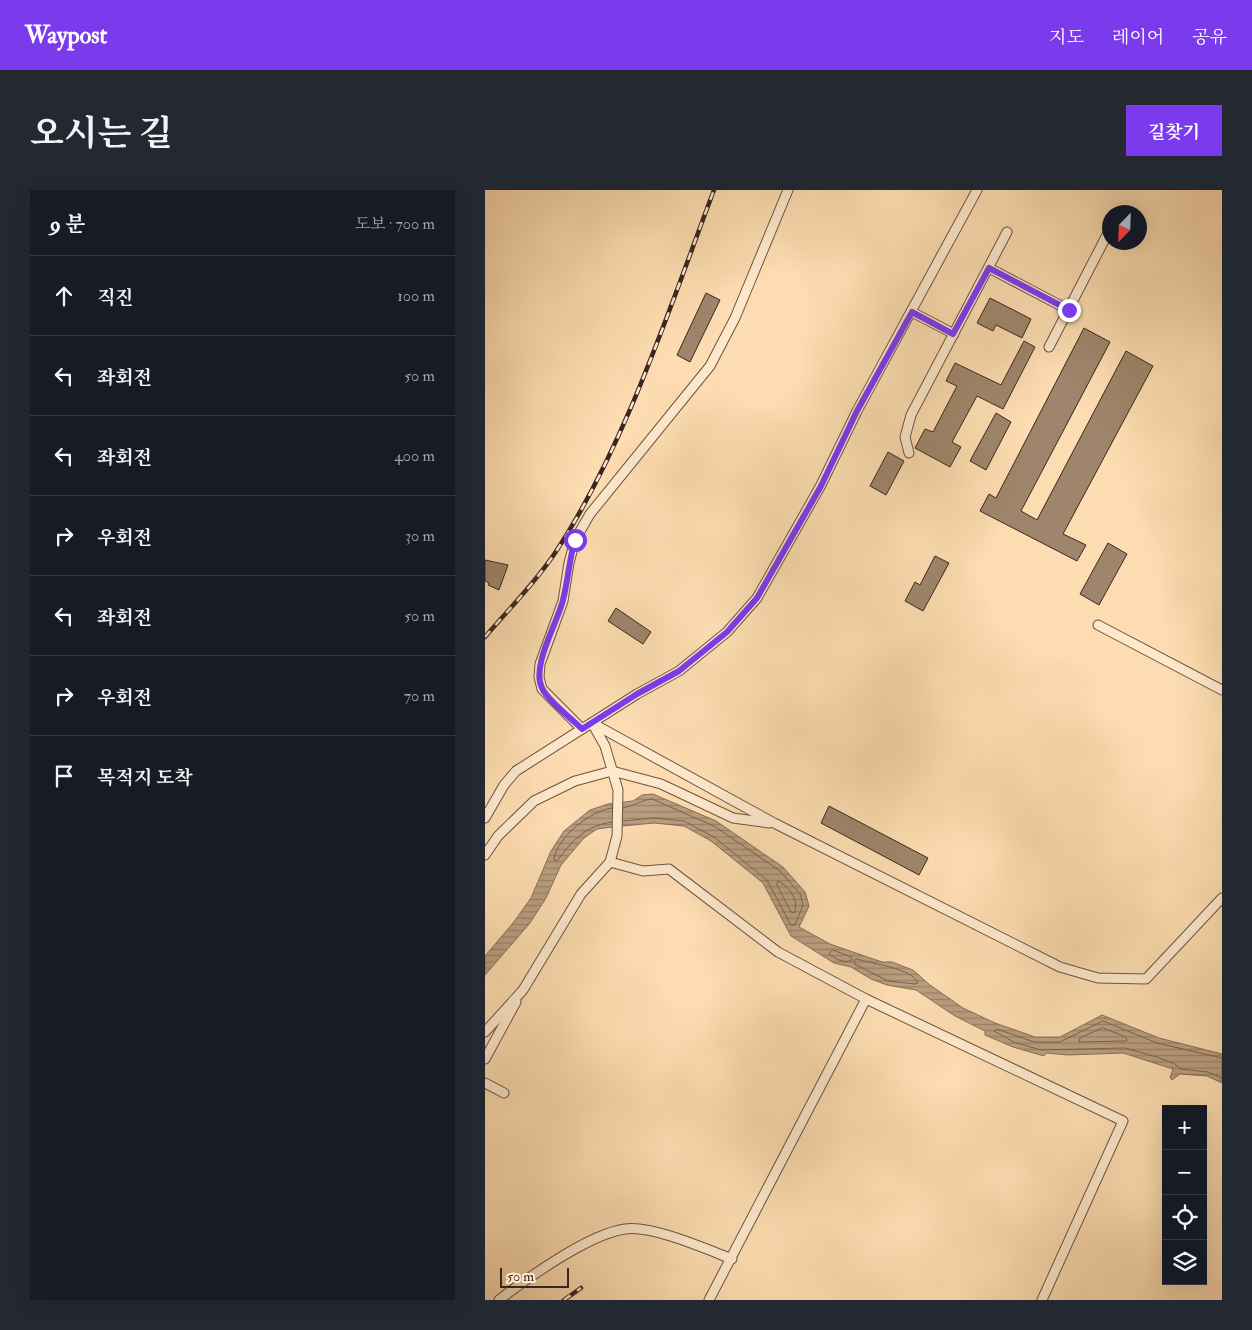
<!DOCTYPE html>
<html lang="ko">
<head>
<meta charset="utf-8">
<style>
  body { margin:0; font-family:"IM FELL Double Pica","Noto Serif KR",serif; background:#242831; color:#f1f3f6 }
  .controls { position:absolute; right:15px; bottom:15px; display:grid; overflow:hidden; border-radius:0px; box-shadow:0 5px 20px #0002 }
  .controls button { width:45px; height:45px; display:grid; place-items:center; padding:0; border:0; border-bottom:1px solid #363941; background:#171b24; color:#f1f3f6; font:25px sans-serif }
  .compass { position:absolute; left:617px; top:15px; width:45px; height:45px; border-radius:50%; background:#171b24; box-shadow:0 5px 20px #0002; rotate:203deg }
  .scale { position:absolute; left:15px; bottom:12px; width:69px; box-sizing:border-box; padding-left:5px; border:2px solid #392720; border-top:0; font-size:14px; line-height:18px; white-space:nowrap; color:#392720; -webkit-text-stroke:4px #fde8cc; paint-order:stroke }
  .stop { position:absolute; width:15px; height:15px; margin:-11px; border:4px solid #7c3aed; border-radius:50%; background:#fff }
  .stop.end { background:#7c3aed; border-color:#fff; box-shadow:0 1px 5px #0008 }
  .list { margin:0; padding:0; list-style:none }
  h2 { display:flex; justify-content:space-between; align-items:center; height:65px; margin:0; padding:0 20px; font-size:21px }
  h2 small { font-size:16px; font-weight:400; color:#9ea1a6 }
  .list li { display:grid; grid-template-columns:32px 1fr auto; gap:15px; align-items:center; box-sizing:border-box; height:80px; padding:0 20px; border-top:1px solid #363941 }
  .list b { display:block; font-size:19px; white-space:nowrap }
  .list em { font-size:16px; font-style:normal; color:#9ea1a6 }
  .icon { flex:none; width:28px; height:28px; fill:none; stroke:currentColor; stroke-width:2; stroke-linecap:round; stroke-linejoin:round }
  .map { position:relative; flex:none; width:737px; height:1110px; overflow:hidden; border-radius:0px }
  header { display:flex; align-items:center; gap:30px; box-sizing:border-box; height:70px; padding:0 25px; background:#7c3aed; color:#fff }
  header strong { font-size:24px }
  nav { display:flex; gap:28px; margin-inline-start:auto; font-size:18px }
  .intro { display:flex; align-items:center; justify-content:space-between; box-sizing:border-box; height:120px; padding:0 30px }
  h1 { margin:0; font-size:35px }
  .button { padding:12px 22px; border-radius:0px; background:#7c3aed; color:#fff; font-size:18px; font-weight:700 }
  main { display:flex; gap:30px; padding:0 30px }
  aside { flex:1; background:#171b24; border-radius:0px; box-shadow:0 5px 20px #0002 }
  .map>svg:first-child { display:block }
</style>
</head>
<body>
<header>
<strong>Waypost</strong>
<nav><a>지도</a><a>레이어</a><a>공유</a></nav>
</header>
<div class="intro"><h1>오시는 길</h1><a class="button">길찾기</a></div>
<main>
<aside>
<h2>9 분<small>도보 · 700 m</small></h2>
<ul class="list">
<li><svg class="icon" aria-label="ahead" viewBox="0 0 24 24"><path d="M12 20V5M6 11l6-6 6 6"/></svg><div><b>직진</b></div><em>100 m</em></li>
<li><svg class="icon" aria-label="left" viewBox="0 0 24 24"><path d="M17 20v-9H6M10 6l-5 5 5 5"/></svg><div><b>좌회전</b></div><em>50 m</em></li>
<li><svg class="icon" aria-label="left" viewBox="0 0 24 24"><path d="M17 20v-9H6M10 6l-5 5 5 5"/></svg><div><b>좌회전</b></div><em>400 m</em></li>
<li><svg class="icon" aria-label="right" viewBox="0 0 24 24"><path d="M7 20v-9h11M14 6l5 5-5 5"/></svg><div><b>우회전</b></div><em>30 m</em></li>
<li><svg class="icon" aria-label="left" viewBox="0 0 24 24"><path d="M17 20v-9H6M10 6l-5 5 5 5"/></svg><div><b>좌회전</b></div><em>50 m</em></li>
<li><svg class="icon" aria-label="right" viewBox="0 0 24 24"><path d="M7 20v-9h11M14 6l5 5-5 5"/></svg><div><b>우회전</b></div><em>70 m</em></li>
<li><svg class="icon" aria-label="arrive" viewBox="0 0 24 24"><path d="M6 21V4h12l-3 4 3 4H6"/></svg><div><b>목적지 도착</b></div></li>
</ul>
</aside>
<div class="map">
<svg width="737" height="1110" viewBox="0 0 737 1110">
  <defs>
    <pattern id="water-rules" width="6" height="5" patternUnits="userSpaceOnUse" patternTransform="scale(1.25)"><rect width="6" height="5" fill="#ba9e7f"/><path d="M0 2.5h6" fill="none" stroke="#988168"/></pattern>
  </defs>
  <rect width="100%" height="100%" fill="#fcdcb0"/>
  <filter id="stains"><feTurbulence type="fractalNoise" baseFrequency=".004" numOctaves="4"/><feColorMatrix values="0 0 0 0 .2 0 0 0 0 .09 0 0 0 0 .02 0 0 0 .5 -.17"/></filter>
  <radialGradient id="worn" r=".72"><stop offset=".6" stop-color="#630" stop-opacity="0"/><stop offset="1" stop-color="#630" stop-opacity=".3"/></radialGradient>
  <!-- water -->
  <path fill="url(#water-rules)" stroke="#866e59" d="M 168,604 L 231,631 L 298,677 L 320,702 L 324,716 L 314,737 L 345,754 L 368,762 L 397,772 L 407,772 L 428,780 L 445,795 L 478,818 L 510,833 L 550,847 L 575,847 L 617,825 L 674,848 L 737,864 L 737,893 L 722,886 L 695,884 L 687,890 L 685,888 L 688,879 L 638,863 L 583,865 L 561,863 L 559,866 L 528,857 L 500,845 L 500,841 L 470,826 L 431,800 L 402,795 L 386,789 L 366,777 L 349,773 L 306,746 L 278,693 L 226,651 L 199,636 L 169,633 L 127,637 L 112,639 L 99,648 L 76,675 L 61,708 L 45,733 L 0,785 L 0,766 L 28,733 L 46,708 L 66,661 L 79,641 L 105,620 L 123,614 L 148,611 L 157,605 Z"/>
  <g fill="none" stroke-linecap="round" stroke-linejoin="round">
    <!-- shore -->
    <g stroke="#7a6250" stroke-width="1">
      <path d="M 138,631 L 169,628 L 199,631 L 229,647 L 282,690 L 306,735 L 310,735 L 318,715 L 315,704 L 295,681 L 229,636 L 167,609 C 157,610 149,616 138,618"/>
      <path d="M 127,632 C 100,636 88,650 72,671 L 69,670 C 71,648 105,621 127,618"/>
      <path d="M 293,691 C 304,696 315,711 309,723 L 306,722 L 292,695 Z"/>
      <path d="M 348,760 L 366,767 L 367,770 C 359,774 351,769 344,764 Z"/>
      <path d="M 372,769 C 387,774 427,778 433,793 L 430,794 L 403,791 L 370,774 L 369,771 Z"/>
      <path d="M 618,838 L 641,847 L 642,851 L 594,852 L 595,848 Z"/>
      <path d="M 737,868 L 672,853 L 618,831 L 575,852 L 549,852 L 512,839 L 509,841 L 529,852 L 556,860 L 640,858 L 672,867 L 690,874 L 695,879 L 723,882 L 737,888"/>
    </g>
  </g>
  <!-- building -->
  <g fill="#9e856b" stroke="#392720">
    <path d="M 221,103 L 235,110 L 205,172 L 192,165 Z"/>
    <path d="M 505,108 L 546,129 L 537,148 L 511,135 L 508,141 L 492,133 Z"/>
    <path d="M 599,138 L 625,152 L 536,321 L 552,330 L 641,161 L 668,176 L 578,344 L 601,355 L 592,371 L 495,321 L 504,304 L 511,308 Z"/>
    <path d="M 539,151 L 550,157 L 518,219 L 492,206 L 467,252 L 476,257 L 465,277 L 430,258 L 440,239 L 448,242 L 472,196 L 461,191 L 470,173 L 516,195 Z"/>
    <path d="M 511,223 L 526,232 L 501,280 L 485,271 Z"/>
    <path d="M 403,262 L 419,271 L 401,305 L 385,296 Z"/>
    <path d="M 623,353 L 642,364 L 614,415 L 595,404 Z"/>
    <path d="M 450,366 L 464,373 L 438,421 L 420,411 L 430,392 L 435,395 Z"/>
    <path d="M 0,370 L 23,375 L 14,400 L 3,395 L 4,393 L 0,391 Z"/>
    <path d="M 131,418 L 166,442 L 158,454 L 123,431 Z"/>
    <path d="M 344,616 L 443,668 L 434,685 L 336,633 Z"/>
  </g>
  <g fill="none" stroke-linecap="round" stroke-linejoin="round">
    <!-- minor casing -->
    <g stroke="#6a5444" stroke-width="11">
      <g id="minor">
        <path d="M 504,78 L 584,120"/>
        <path d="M 427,122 L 469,144"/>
        <path d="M 564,157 L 624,41"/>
        <path d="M 424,263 L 420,247 L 426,225 L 522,42"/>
        <path d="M 613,435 L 737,500"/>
        <path d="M 107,533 L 289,633 L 575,777 L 613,788 L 661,789 L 737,708"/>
        <path d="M 97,539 L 57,499 L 54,487 L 55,474 L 78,411 L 84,373 L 90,350 L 105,324 L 225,176 L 250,128 L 303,0"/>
        <path d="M 0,628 L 19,595 L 31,581 L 152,504 L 194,481 L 242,442 L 272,408 L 336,295 L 372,221 L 492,0"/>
        <path d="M 0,665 L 13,646 L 49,611 L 90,591 L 127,581 L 176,594 L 248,628 L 284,633"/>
        <path d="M 125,672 L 158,681 L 184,679 L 293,762 L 381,809 L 638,931 L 557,1110"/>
        <path d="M 0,842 L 38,800 L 96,704 L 125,672 L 132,646 L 133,600 L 120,556 L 107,533"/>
        <path d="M 0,869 L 31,812"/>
        <path d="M 0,893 L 19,903"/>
        <path d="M 14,1110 C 44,1087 104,1044 140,1039 C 167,1035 221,1059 247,1069"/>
        <path d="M 224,1110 L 381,809"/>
      </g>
    </g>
    <!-- minor -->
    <use href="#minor" stroke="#fde8cc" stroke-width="9"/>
    <!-- rail casing -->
    <g stroke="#392720" stroke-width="4.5">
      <g id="rail">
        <path d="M 0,447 C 23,420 50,393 70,363 C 140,257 184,119 229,0"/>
        <path d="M 79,1110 L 96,1098"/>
      </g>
    </g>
    <!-- rail -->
    <use href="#rail" stroke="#fde8cc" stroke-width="2.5" stroke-dasharray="8" stroke-linecap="butt"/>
  </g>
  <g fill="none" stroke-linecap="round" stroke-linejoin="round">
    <!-- route -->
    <path stroke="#7c3aed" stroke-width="6" d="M 90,350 C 84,370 83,391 78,410 C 72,434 46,476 57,498 C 63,511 86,528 97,539 L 152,504 L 194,481 L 242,442 L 272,408 L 336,296 L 372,221 L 427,122 L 468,144 L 504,78 L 584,120"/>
  </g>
  <rect width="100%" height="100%" filter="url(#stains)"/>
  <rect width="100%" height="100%" fill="url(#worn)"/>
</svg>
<div class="controls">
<button>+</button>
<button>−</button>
<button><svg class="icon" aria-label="locate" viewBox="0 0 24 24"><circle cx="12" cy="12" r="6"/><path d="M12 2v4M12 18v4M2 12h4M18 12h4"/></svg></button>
<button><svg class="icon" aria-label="layers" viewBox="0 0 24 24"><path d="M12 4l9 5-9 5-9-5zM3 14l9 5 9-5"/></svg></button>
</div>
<svg class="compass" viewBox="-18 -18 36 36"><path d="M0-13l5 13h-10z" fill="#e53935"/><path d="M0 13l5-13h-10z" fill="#9ea1a6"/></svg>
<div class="scale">50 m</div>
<div class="stop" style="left:90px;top:350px"></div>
<div class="stop end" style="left:584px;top:120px"></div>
</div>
</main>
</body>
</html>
